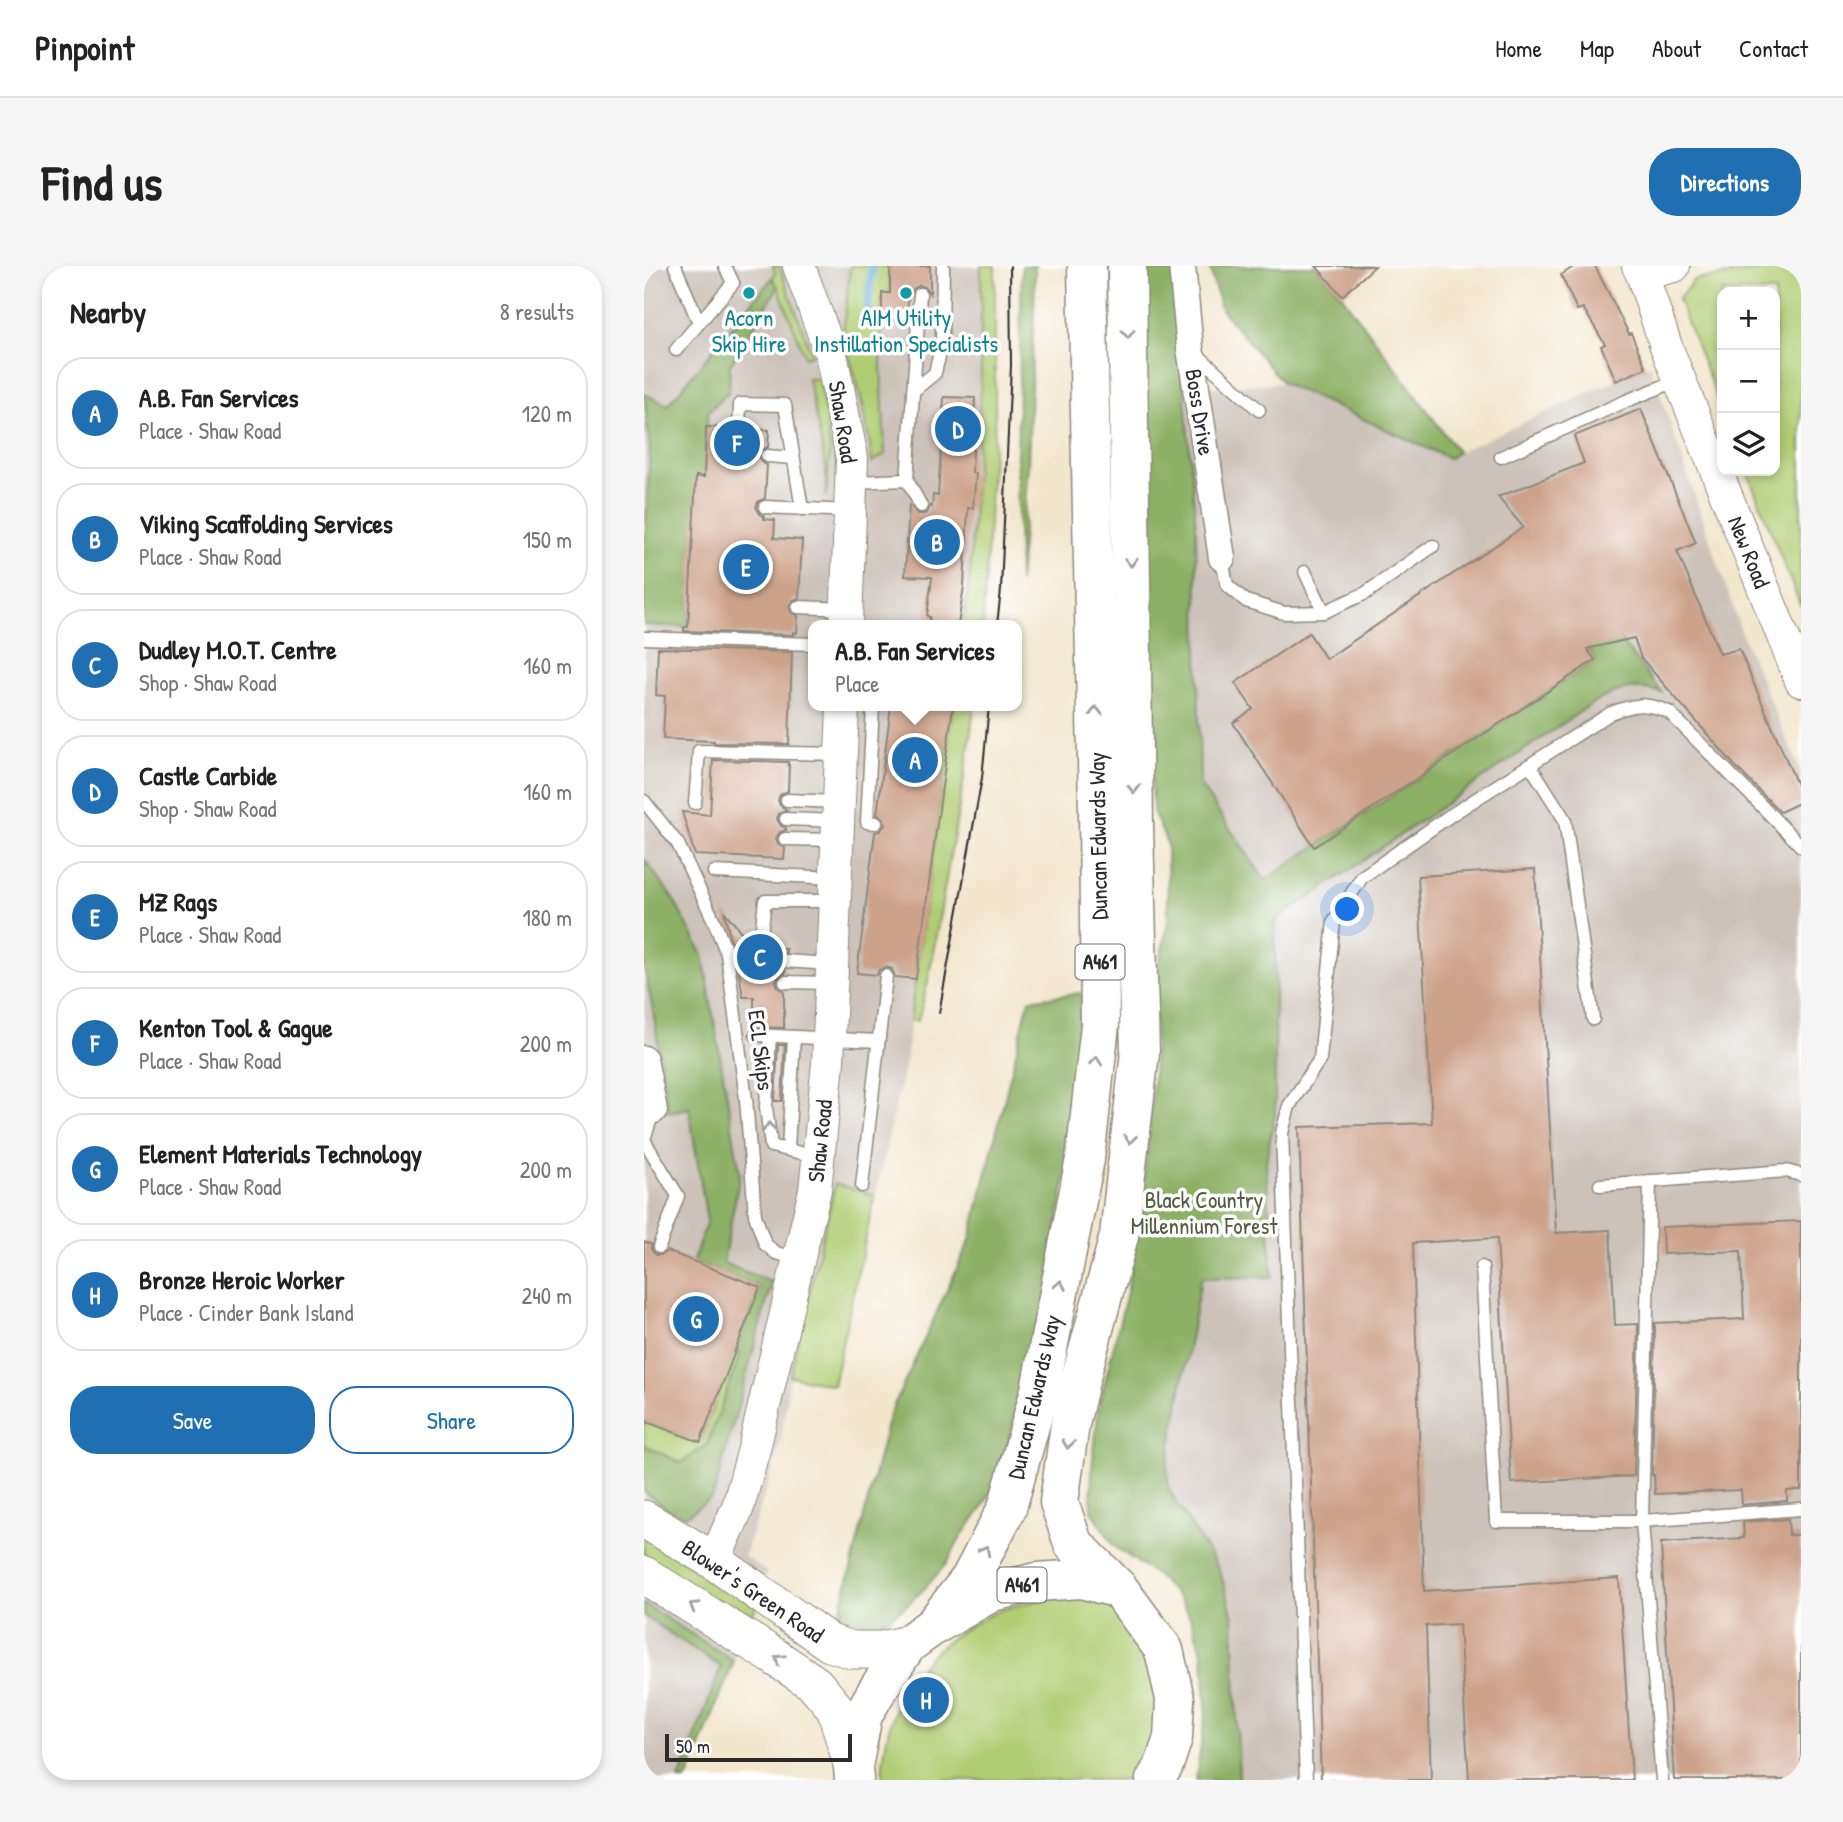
<!DOCTYPE html>
<html lang="en">
<head>
<meta charset="utf-8">
<style>
  body { margin:0; font-family:"Patrick Hand",sans-serif; background:#f6f6f6; color:#222 }
  .controls { position:absolute; right:21px; top:21px; display:grid; overflow:hidden; border-radius:14px; box-shadow:0 4px 10px #0003 }
  .controls button { width:63px; height:63px; display:grid; place-items:center; padding:0; border:0; border-bottom:2px solid #e0e0e0; background:#fff; color:#222; font:35px sans-serif }
  .scale { position:absolute; left:21px; bottom:18px; width:187px; box-sizing:border-box; padding-left:7px; border:4px solid #2b2b2b; border-top:0; font-size:19px; line-height:24px; white-space:nowrap; color:#2b2b2b; -webkit-text-stroke:5px #fff; paint-order:stroke }
  .you { position:absolute; left:704px; top:644px; width:24px; height:24px; margin:-18px; border:5px solid #fff; border-radius:50%; background:#1a73e8; box-shadow:0 0 0 10px #1a73e833 }
  .badge { display:grid; place-items:center; width:46px; height:46px; border-radius:50%; background:#1f6fb2; color:#fff; font-size:23px; font-weight:700 }
  .pin { position:absolute; translate:-50% -50%; border:4px solid #fff; box-shadow:0 2px 7px #0006 }
  .popup { position:absolute; left:164px; top:354px; width:214px; height:91px; box-sizing:border-box; display:grid; place-content:center; border-radius:14px; background:#fff; filter:drop-shadow(0 2px 5px #0005); font-size:23px; white-space:nowrap; color:#767676 }
  .popup b { font-size:26px; color:#222 }
  .popup::after { content:''; position:absolute; left:50%; top:100%; margin-left:-14px; border:14px solid transparent; border-top-color:#fff }
  .list { margin:0; padding:0; list-style:none }
  h2 { display:flex; justify-content:space-between; align-items:center; height:91px; margin:0; padding:0 28px; font-size:30px }
  h2 small { font-size:23px; font-weight:400; color:#767676 }
  .list li { display:grid; grid-template-columns:46px 1fr auto; gap:21px; align-items:center; box-sizing:border-box; height:112px; margin:0 14px 14px; padding:0 14px; border:2px solid #e0e0e0; border-radius:28px }
  .list b { display:block; font-size:26px; white-space:nowrap }
  .list p { margin:0; font-size:23px; white-space:nowrap; color:#767676 }
  .list em { font-size:23px; font-style:normal; color:#767676 }
  .actions { display:flex; gap:14px; padding:21px 28px }
  .actions a { flex:1; padding:16px 0; border:2px solid #1f6fb2; border-radius:28px; text-align:center; font-size:24px; color:#1f6fb2 }
  .actions .main { background:#1f6fb2; color:#fff }
  .icon { flex:none; width:38px; height:38px; fill:none; stroke:currentColor; stroke-width:2; stroke-linecap:round; stroke-linejoin:round }
  .map { position:relative; flex:none; width:1157px; height:1514px; overflow:hidden; border-radius:28px }
  header { display:flex; align-items:center; gap:42px; box-sizing:border-box; height:98px; padding:0 35px; background:#fff; border-bottom:2px solid #e0e0e0 }
  header strong { font-size:33px }
  nav { display:flex; gap:38px; margin-inline-start:auto; font-size:24px }
  .intro { display:flex; align-items:center; justify-content:space-between; box-sizing:border-box; height:168px; padding:0 42px }
  h1 { margin:0; font-size:49px }
  .button { padding:18px 32px; border-radius:28px; background:#1f6fb2; color:#fff; font-size:24px; font-weight:700 }
  main { display:flex; gap:42px; padding:0 42px }
  aside { flex:1; background:#fff; border-radius:28px; box-shadow:0 4px 10px #0003 }
  .map>svg:first-child { display:block }
</style>
</head>
<body>
<header>
<strong>Pinpoint</strong>
<nav><a>Home</a><a>Map</a><a>About</a><a>Contact</a></nav>
</header>
<div class="intro"><h1>Find us</h1><a class="button">Directions</a></div>
<main>
<aside>
<h2>Nearby<small>8 results</small></h2>
<ul class="list">
<li><span class="badge">A</span><div><b>A.B. Fan Services</b><p>Place · Shaw Road</p></div><em>120 m</em></li>
<li><span class="badge">B</span><div><b>Viking Scaffolding Services</b><p>Place · Shaw Road</p></div><em>150 m</em></li>
<li><span class="badge">C</span><div><b>Dudley M.O.T. Centre</b><p>Shop · Shaw Road</p></div><em>160 m</em></li>
<li><span class="badge">D</span><div><b>Castle Carbide</b><p>Shop · Shaw Road</p></div><em>160 m</em></li>
<li><span class="badge">E</span><div><b>MZ Rags</b><p>Place · Shaw Road</p></div><em>180 m</em></li>
<li><span class="badge">F</span><div><b>Kenton Tool &amp; Gague</b><p>Place · Shaw Road</p></div><em>200 m</em></li>
<li><span class="badge">G</span><div><b>Element Materials Technology</b><p>Place · Shaw Road</p></div><em>200 m</em></li>
<li><span class="badge">H</span><div><b>Bronze Heroic Worker</b><p>Place · Cinder Bank Island</p></div><em>240 m</em></li>
</ul>
<div class="actions"><a class="main">Save</a><a>Share</a></div>
</aside>
<div class="map">
<svg width="1157" height="1514" viewBox="0 0 1157 1514">
  <rect width="100%" height="100%" fill="#fff"/>
  <filter id="ink" filterUnits="userSpaceOnUse"><feTurbulence type="fractalNoise" baseFrequency=".0143" numOctaves="2"/><feDisplacementMap in="SourceGraphic" scale="14" xChannelSelector="R" yChannelSelector="G"/><feConvolveMatrix kernelMatrix="1 2 1 2 8 2 1 2 1" color-interpolation-filters="sRGB"/></filter>
  <filter id="wash" filterUnits="userSpaceOnUse"><feTurbulence type="fractalNoise" baseFrequency=".00686" numOctaves="4" result="noise"/><feDisplacementMap in="SourceGraphic" scale="28" xChannelSelector="R" yChannelSelector="G"/><feGaussianBlur stdDeviation="1.57" result="paint"/><feColorMatrix in="noise" values="0 0 0 0 0 0 0 0 0 0 0 0 0 0 0 0 0 1.4 0 .05"/><feComposite in="paint" operator="in"/></filter>
  <g filter="url(#wash)">
    <rect width="100%" height="100%" fill="#f2e6cc"/>
    <!-- industrial -->
    <g fill="#ccc2b9">
      <path d="M 0,0 L 337,0 L 337,119 L 325,319 L 319,359 L 170,359 L 170,440 L 309,440 L 261,797 L 189,1119 L 146,1110 L 138,1169 L 129,1202 L 100,1290 L 123,1306 L 43,1514 L 0,1514 L 0,702 L 9,744 L 24,846 L 45,842 L 64,955 L 52,987 L 79,997 L 96,908 L 28,631 L 0,593 Z"/>
      <path d="M 1006,99 L 1102,379 L 1157,507 L 1157,1514 L 595,1514 L 589,1351 L 576,1305 L 525,1224 L 523,1201 L 557,1012 L 627,1011 L 622,895 L 631,848 L 631,655 L 943,441 L 970,425 L 1001,422 L 1017,426 L 958,351 L 951,394 L 621,614 L 556,519 L 552,261 L 540,123 L 639,117 L 805,192 L 814,186 Z"/>
    </g>
    <!-- green -->
    <g fill="#b0cd73" stroke="#6e7c4f" stroke-width="2">
      <path d="M 129,0 L 135,0 L 168,89 L 161,91 L 134,21 L 128,12 L 131,7 Z"/>
      <path d="M 206,0 L 246,0 L 246,27 L 238,27 L 237,98 L 241,188 L 228,196 L 226,178 L 219,139 L 199,68 Z"/>
      <path d="M 337,0 L 351,0 L 351,152 L 339,359 L 319,359 L 325,319 L 337,119 Z"/>
      <path d="M 1147,0 L 1157,0 L 1157,341 L 1103,205 L 1131,205 L 1131,26 L 1078,26 L 1078,144 L 1034,33 L 1050,14 Z"/>
      <path d="M 164,112 L 175,114 L 182,148 L 186,186 L 182,231 L 182,201 Z"/>
      <path d="M 309,440 L 330,440 L 324,489 L 284,715 L 274,755 L 266,754 Z"/>
      <path d="M 191,918 L 231,929 L 189,1119 L 146,1110 Z"/>
      <path d="M 91,1085 L 97,1087 L 63,1179 L 37,1197 L 0,1179 L 0,1155 L 56,1176 Z"/>
      <path d="M 0,1269 L 113,1340 L 103,1357 L 0,1292 Z"/>
      <path d="M 423,1328 C 435,1330 450,1331 460,1337 C 498,1358 519,1425 511,1467 C 508,1483 502,1499 497,1514 L 239,1514 C 237,1502 240,1489 242,1477 C 251,1423 285,1382 331,1357 C 341,1352 350,1346 360,1343 C 381,1336 402,1333 423,1328 Z"/>
    </g>
    <!-- forest -->
    <g fill="#8cb065" stroke="#5c6e48" stroke-width="2">
      <path d="M 378,0 L 391,0 L 391,17 L 384,199 L 375,317 L 373,193 Z"/>
      <path d="M 500,0 L 530,0 L 552,261 L 556,519 L 621,614 L 951,394 L 933,366 L 958,351 L 1018,427 C 985,417 971,424 943,441 L 631,655 L 631,848 L 622,895 L 628,1011 L 557,1012 L 523,1201 L 525,1224 L 576,1305 L 589,1351 L 595,1514 L 552,1514 L 562,1444 L 559,1389 L 547,1353 L 536,1333 L 513,1310 L 470,1280 L 447,1243 L 448,1202 L 455,1140 L 484,1022 L 503,888 L 509,819 L 513,706 L 524,657 L 523,577 L 509,545 L 504,365 Z"/>
      <path d="M 565,0 L 672,0 L 698,30 L 814,186 L 805,192 L 639,117 L 577,43 Z"/>
      <path d="M 128,12 L 134,21 L 86,99 L 85,125 L 64,146 L 60,211 L 53,210 L 44,361 L 0,359 L 0,292 L 6,185 L 0,128 L 24,139 Z"/>
      <path d="M 0,593 L 28,631 L 59,689 L 96,908 L 79,997 L 128,1016 L 69,1231 L 42,1250 L 27,1245 L 0,1226 L 0,1179 L 37,1197 L 63,1179 L 96,1088 L 91,1085 L 116,1021 L 49,995 L 63,955 L 45,842 L 24,846 L 9,744 L 0,702 Z"/>
      <path d="M 437,727 L 430,856 L 404,1024 L 354,1215 L 335,1247 L 317,1271 L 302,1298 L 283,1320 L 263,1339 L 242,1354 L 226,1359 L 195,1350 L 245,1150 L 326,974 L 385,734 Z"/>
      <path d="M 0,1338 L 90,1395 L 43,1514 L 35,1514 L 77,1401 L 0,1350 Z"/>
    </g>
    <g fill="none" stroke-linecap="round" stroke-linejoin="round">
      <!-- stream -->
      <path stroke="#6bacdf" stroke-width="8" d="M 223,47 L 228,0"/>
    </g>
    <g id="blocks">
      <!-- building -->
      <g fill="#cda28a">
        <path d="M 246,0 L 286,0 L 286,28 L 281,21 L 276,19 L 269,23 L 267,28 L 264,28 L 263,54 L 238,54 L 238,27 L 246,27 Z"/>
        <path d="M 672,0 L 731,0 L 698,30 Z"/>
        <path d="M 931,0 L 951,0 L 985,68 L 987,67 L 1002,102 L 972,115 L 957,80 L 961,78 L 939,42 L 933,44 L 917,9 Z"/>
        <path d="M 300,131 L 331,132 L 328,207 L 332,207 L 329,242 L 324,242 L 320,320 L 314,359 L 285,359 L 286,351 L 283,350 L 288,311 L 261,310 L 265,239 L 267,240 L 273,248 L 281,248 L 284,245 L 286,240 L 288,241 L 289,229 L 294,230 Z"/>
        <path d="M 997,143 L 1052,277 L 1033,285 L 1076,388 L 1095,383 L 1157,528 L 1157,536 L 1136,546 L 1092,501 L 997,392 L 990,372 L 943,383 L 951,394 L 670,581 L 589,457 L 609,443 L 591,417 L 665,367 L 682,393 L 879,261 L 854,231 L 940,197 L 930,170 Z"/>
        <path d="M 62,161 L 86,162 L 88,168 L 94,172 L 100,170 L 104,163 L 125,164 L 124,181 L 116,185 L 114,190 L 118,197 L 123,199 L 121,232 L 114,236 L 112,241 L 116,248 L 120,250 L 120,253 L 131,254 L 130,272 L 158,274 L 155,332 L 149,334 L 145,340 L 147,346 L 154,350 L 153,367 L 149,366 L 149,369 L 40,365 L 40,361 L 44,361 L 52,210 L 60,211 Z"/>
        <path d="M 14,382 L 148,386 L 145,478 L 70,477 L 70,475 L 19,473 L 21,430 L 12,429 Z"/>
        <path d="M 247,440 L 309,440 L 272,713 L 251,711 L 248,703 L 242,701 L 235,704 L 233,709 L 213,707 L 231,566 L 236,565 L 241,559 L 240,553 L 233,548 Z"/>
        <path d="M 69,494 L 144,496 L 144,499 L 145,499 L 144,525 L 136,529 L 134,534 L 136,539 L 143,544 L 135,548 L 133,553 L 137,560 L 142,562 L 142,564 L 136,566 L 132,572 L 134,578 L 141,582 L 140,593 L 51,589 L 38,546 L 66,549 Z"/>
        <path d="M 891,603 L 912,967 L 966,964 L 971,1059 L 994,1058 L 990,1210 L 867,1217 L 853,972 L 769,977 L 780,1325 L 975,1312 L 988,1514 L 825,1514 L 815,1358 L 782,1360 L 787,1514 L 677,1514 L 655,861 L 788,857 L 774,610 Z"/>
        <path d="M 80,645 L 110,682 L 142,683 L 142,686 L 134,690 L 132,695 L 136,702 L 141,704 L 141,707 L 136,709 L 132,715 L 134,721 L 140,725 L 140,762 L 110,761 L 110,731 L 99,731 L 92,687 L 86,672 Z"/>
        <path d="M 134,779 L 141,779 L 138,835 L 131,835 Z"/>
        <path d="M 1157,955 L 1157,1224 L 1143,1225 L 1143,1235 L 1098,1239 L 1097,1224 L 1011,1228 L 1010,1209 L 1008,1209 L 1011,1057 L 1100,1053 L 1097,985 L 1019,988 L 1018,961 Z"/>
        <path d="M 0,976 L 7,978 L 7,983 L 11,989 L 17,989 L 23,985 L 116,1021 L 56,1176 L 0,1155 Z"/>
        <path d="M 1144,1253 L 1145,1269 L 1157,1269 L 1157,1514 L 1030,1514 L 1017,1277 L 1100,1272 L 1099,1256 Z"/>
      </g>
    </g>
  </g>
  <g filter="url(#ink)">
    <use href="#blocks" fill-opacity="0" stroke="#8e887c" stroke-width="2"/>
    <g fill="none" stroke-linecap="round" stroke-linejoin="round">
      <!-- service casing -->
      <g stroke="#8e887c" stroke-width="15">
        <g id="service">
          <path d="M 31,0 L 55,57"/>
          <path d="M 32,84 L 89,17 L 81,0"/>
          <path d="M 549,85 L 615,144"/>
          <path d="M 269,125 L 291,107 L 298,78 L 299,0"/>
          <path d="M 95,163 L 96,138 L 141,139 L 158,243"/>
          <path d="M 123,190 L 149,192"/>
          <path d="M 857,191 L 982,135 L 1035,114"/>
          <path d="M 263,214 L 277,240"/>
          <path d="M 208,216 L 263,214 L 276,28"/>
          <path d="M 121,241 L 206,245"/>
          <path d="M 578,292 L 583,319 L 602,335 L 640,347 L 680,346 L 722,327 L 789,280"/>
          <path d="M 661,306 L 680,346"/>
          <path d="M 154,341 L 203,343"/>
          <path d="M 0,372 L 170,378"/>
          <path d="M 229,440 L 223,556 L 232,557"/>
          <path d="M 886,499 L 921,554 L 949,753"/>
          <path d="M 143,534 L 195,536"/>
          <path d="M 0,535 L 34,578 L 70,655 L 83,688 L 102,833 L 111,949 L 121,978 L 132,987 L 155,993"/>
          <path d="M 51,537 L 55,485 L 195,488"/>
          <path d="M 142,553 L 194,555"/>
          <path d="M 141,573 L 193,574"/>
          <path d="M 70,606 L 192,612"/>
          <path d="M 117,669 L 121,635 L 190,635"/>
          <path d="M 141,695 L 186,698"/>
          <path d="M 141,716 L 186,717"/>
          <path d="M 112,769 L 234,775"/>
          <path d="M 126,770 L 122,841 L 127,880 L 174,891"/>
          <path d="M 0,873 L 10,844"/>
          <path d="M 0,874 L 34,930 L 15,981"/>
          <path d="M 144,884 L 150,771"/>
          <path d="M 1006,915 L 998,1255 L 1018,1514"/>
          <path d="M 956,919 L 1142,905 L 1157,909"/>
          <path d="M 218,920 L 242,710"/>
          <path d="M 838,1001 L 852,1255 L 998,1255 L 1157,1243"/>
          <path d="M 662,1514 L 638,867 L 645,840 L 676,793 L 690,655 L 718,611 L 807,549 L 967,447 C 990,438 1001,436 1025,446 L 1157,580"/>
        </g>
      </g>
      <!-- minor casing -->
      <g stroke="#8e887c" stroke-width="29">
        <g id="minor">
          <path d="M 538,0 L 546,82 L 578,292"/>
          <path d="M 0,793 L 10,844"/>
        </g>
      </g>
      <!-- tertiary casing -->
      <g stroke="#8e887c" stroke-width="34">
        <g id="tertiary">
          <path d="M 155,0 L 187,88 L 208,192 L 202,359"/>
          <path d="M 994,0 L 998,8 L 1022,80 L 1157,415"/>
          <path d="M 998,8 L 1030,0"/>
          <path d="M 70,1295 L 94,1241 L 110,1183 L 171,924 L 184,797 L 199,440"/>
        </g>
      </g>
      <!-- secondary casing -->
      <g stroke="#8e887c" stroke-width="39">
        <g id="secondary">
          <path d="M 0,1253 L 70,1295 L 186,1377 L 208,1384 L 237,1384 L 264,1378"/>
          <path d="M 0,1309 L 128,1389 L 171,1418 L 191,1442 L 209,1501"/>
        </g>
      </g>
      <!-- trunk casing -->
      <g stroke="#8e887c" stroke-width="41">
        <g id="trunk">
          <path d="M 483,0 L 490,560 L 496,786 L 475,970 L 437,1111 L 426,1158 L 415,1236 L 429,1277 L 475,1323 L 520,1384 L 531,1433 L 529,1472 L 520,1499 L 511,1514"/>
          <path d="M 289,1360 L 326,1313 L 363,1242 L 396,1124 L 441,893 L 456,759 L 454,544 L 443,0"/>
          <path d="M 210,1514 L 209,1501 L 219,1449 L 234,1423 L 264,1378 L 289,1360 L 348,1326 L 393,1316 L 437,1313 L 475,1323"/>
        </g>
      </g>
      <!-- service -->
      <use href="#service" stroke="#fff" stroke-width="12"/>
      <!-- minor -->
      <use href="#minor" stroke="#fff" stroke-width="26"/>
      <!-- tertiary -->
      <use href="#tertiary" stroke="#fff" stroke-width="32"/>
      <!-- secondary -->
      <use href="#secondary" stroke="#fff" stroke-width="37"/>
      <!-- trunk -->
      <use href="#trunk" stroke="#fff" stroke-width="38"/>
      <!-- tram -->
      <g stroke="#2b2b2b" stroke-width="2">
        <path d="M 353,359 L 357,324 L 367,99 L 366,0"/>
        <path d="M 295,747 L 338,512 L 345,440"/>
      </g>
    </g>
    <!-- one-way arrows -->
    <defs><path id="oneway-chevron" d="M-2-3.5L2.5 0L-2 3.5" fill="none" stroke-width="1.6" stroke-linecap="round" stroke-linejoin="round" transform="scale(1.75)"/></defs>
    <g stroke="#a0a0a0">
      <use href="#oneway-chevron" transform="translate(484 68) rotate(89)"/>
      <use href="#oneway-chevron" transform="translate(487 296) rotate(89)"/>
      <use href="#oneway-chevron" transform="translate(452 445) rotate(-91)"/>
      <use href="#oneway-chevron" transform="translate(490 523) rotate(89)"/>
      <use href="#oneway-chevron" transform="translate(452 795) rotate(-84)"/>
      <use href="#oneway-chevron" transform="translate(125 861) rotate(-96)"/>
      <use href="#oneway-chevron" transform="translate(486 873) rotate(96)"/>
      <use href="#oneway-chevron" transform="translate(416 1019) rotate(-79)"/>
      <use href="#oneway-chevron" transform="translate(424 1178) rotate(98)"/>
      <use href="#oneway-chevron" transform="translate(341 1284) rotate(-62)"/>
      <use href="#oneway-chevron" transform="translate(50 1340) rotate(-149)"/>
      <use href="#oneway-chevron" transform="translate(135 1393) rotate(-146)"/>
    </g>
  </g>
  <!-- markers -->
  <g fill="#0f9aa8" stroke="#fff" stroke-width="2.5">
    <circle cx="105" cy="27" r="7"/>
    <circle cx="262" cy="27" r="7"/>
  </g>
  <g text-anchor="middle" stroke-width="7" stroke-linejoin="round" paint-order="stroke">
    <!-- shield labels -->
    <g fill="#fff" stroke="#6b6b6b" stroke-width="2">
      <rect x="431.5" y="678.5" width="49" height="35" rx="5"/>
      <rect x="353.5" y="1301.5" width="49" height="35" rx="5"/>
    </g>
    <g font-size="21" font-weight="bold" fill="#2b2b2b">
      <text x="456" y="703">A461</text>
      <text x="378" y="1326">A461</text>
    </g>
    <!-- culture labels -->
    <g font-size="23" fill="#0d838f" stroke="#fff">
      <text x="105" y="60">Acorn<tspan x="105" dy="26">Skip Hire</tspan></text>
      <text x="262" y="60">AIM Utility<tspan x="262" dy="26">Instillation Specialists</tspan></text>
    </g>
    <!-- street labels -->
    <g font-size="23" fill="#2b2b2b" stroke="#fff">
      <text transform="translate(556 146) rotate(81)" y="8">Boss Drive</text>
      <text transform="translate(199 156) rotate(81)" y="8">Shaw Road</text>
      <text transform="translate(1105 286) rotate(68)" y="8">New Road</text>
      <text transform="translate(454 570) rotate(-91)" y="8">Duncan Edwards Way</text>
      <text transform="translate(117 784) rotate(83)" y="8">ECL Skips</text>
      <text transform="translate(176 875) rotate(-84)" y="8">Shaw Road</text>
      <text transform="translate(390 1131) rotate(-77)" y="8">Duncan Edwards Way</text>
      <text transform="translate(109 1325) rotate(34)" y="8">Blower's Green Road</text>
    </g>
    <!-- park labels -->
    <g font-size="23" fill="#535c41" stroke="#fff">
      <text x="560" y="942">Black Country<tspan x="560" dy="26">Millennium Forest</tspan></text>
    </g>
  </g>
</svg>
<div class="controls">
<button>+</button>
<button>−</button>
<button><svg class="icon" aria-label="layers" viewBox="0 0 24 24"><path d="M12 4l9 5-9 5-9-5zM3 14l9 5 9-5"/></svg></button>
</div>
<div class="scale">50 m</div>
<div class="you"></div>
<div class="pin badge" style="left:271px;top:494px">A</div>
<div class="popup"><b>A.B. Fan Services</b>Place</div>
<div class="pin badge" style="left:293px;top:276px">B</div>
<div class="pin badge" style="left:116px;top:691px">C</div>
<div class="pin badge" style="left:314px;top:163px">D</div>
<div class="pin badge" style="left:102px;top:301px">E</div>
<div class="pin badge" style="left:93px;top:177px">F</div>
<div class="pin badge" style="left:52px;top:1053px">G</div>
<div class="pin badge" style="left:282px;top:1434px">H</div>
</div>
</main>
</body>
</html>
